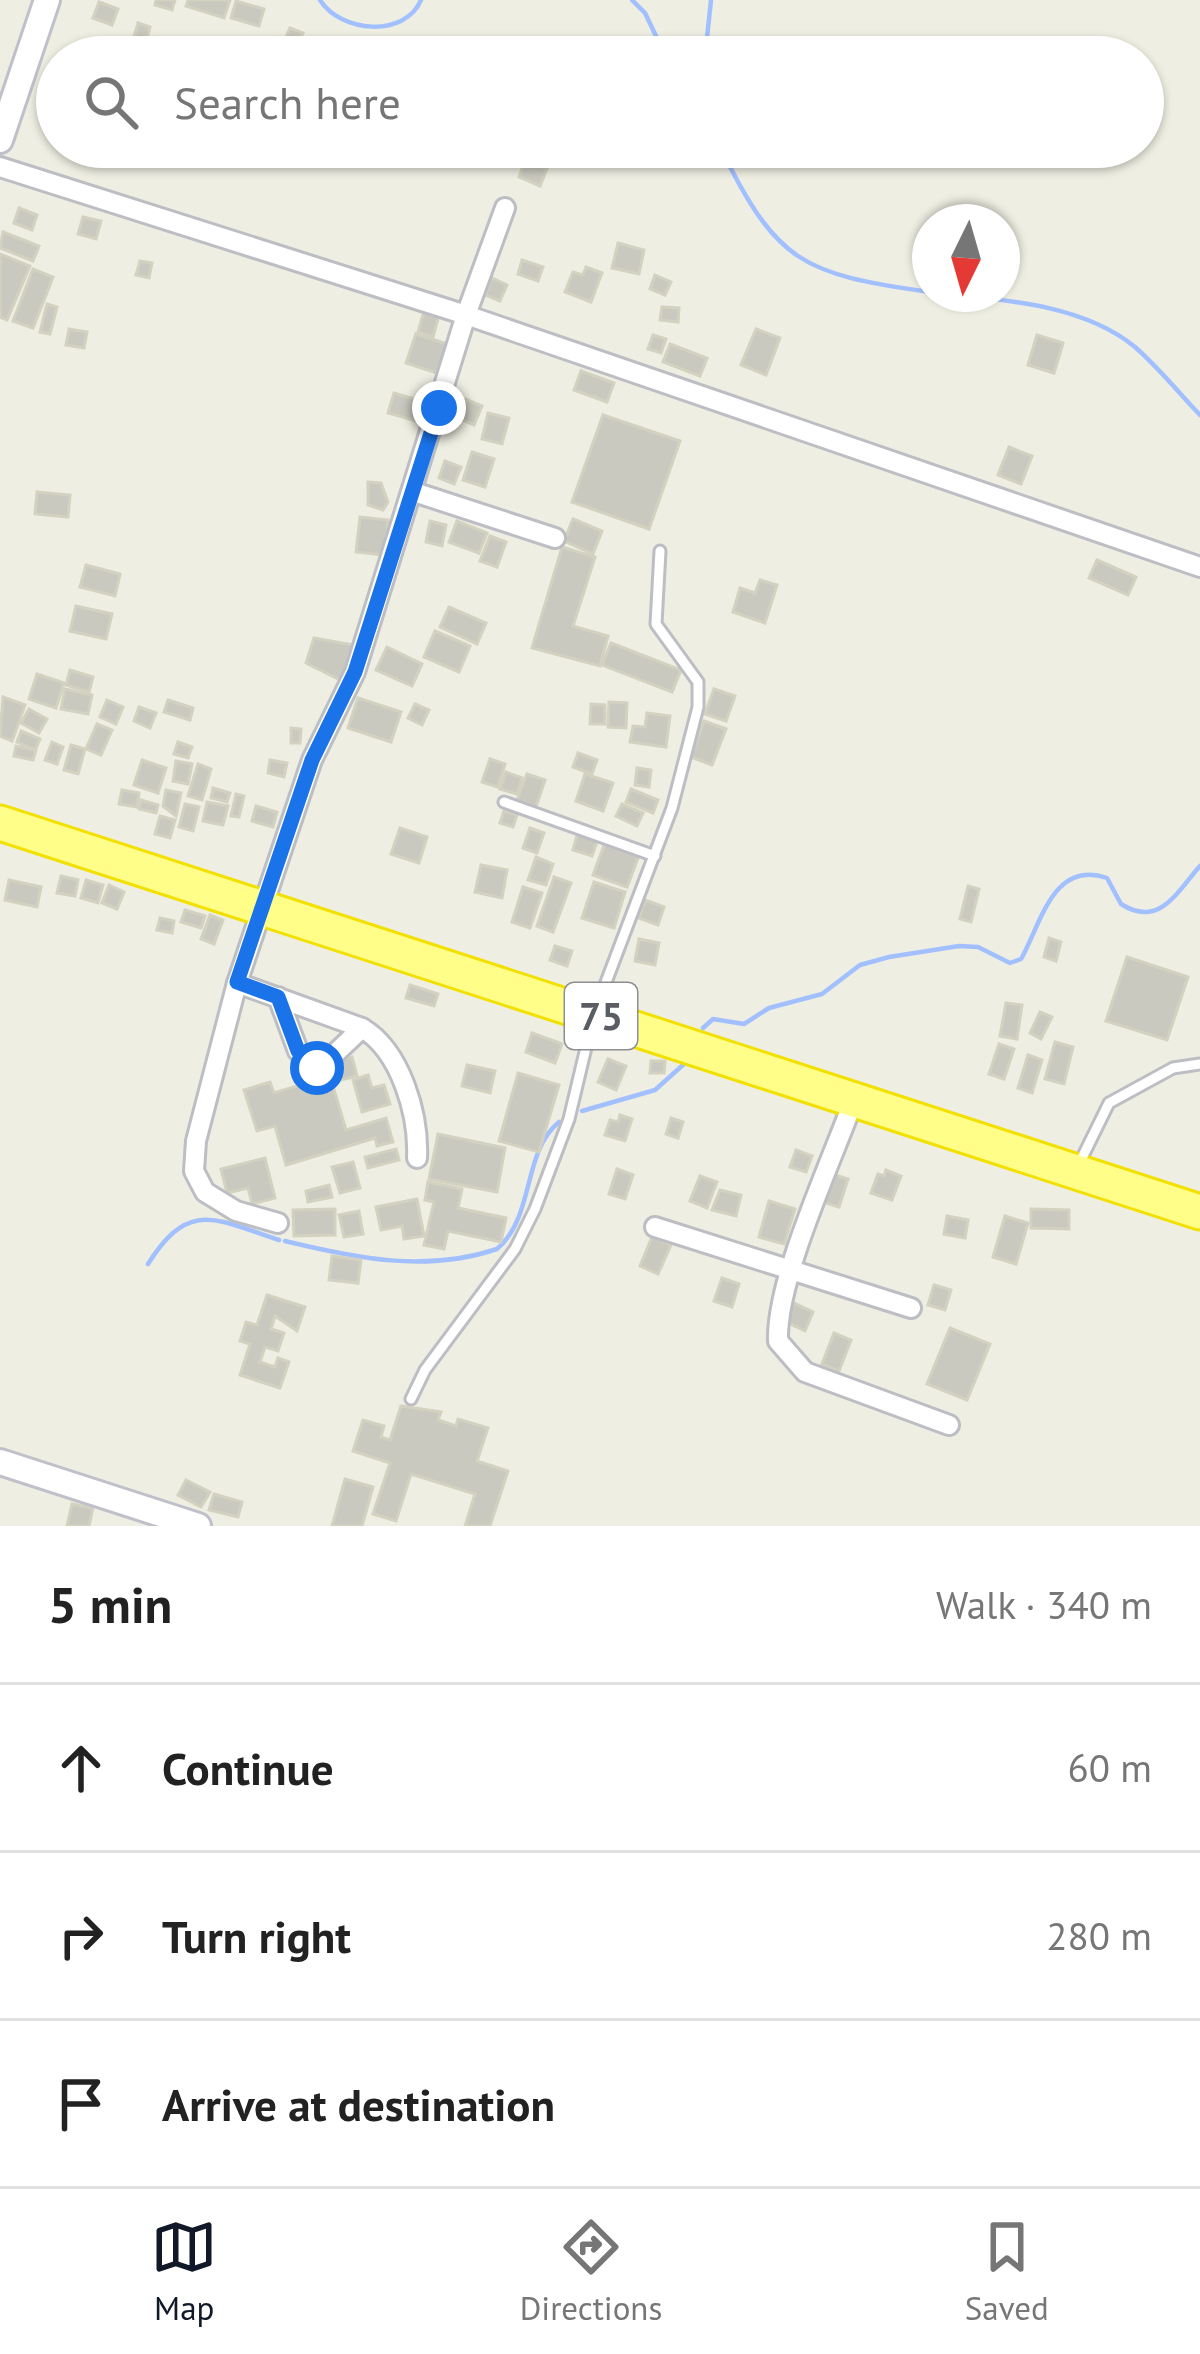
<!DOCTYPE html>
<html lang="en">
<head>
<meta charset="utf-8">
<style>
  body { margin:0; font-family:"PT Sans",sans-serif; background:#f6f6f6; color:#222 }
  .compass { position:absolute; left:912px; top:204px; width:108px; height:108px; border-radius:50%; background:#fff; box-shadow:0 3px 9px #0004; rotate:185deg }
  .stop { position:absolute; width:36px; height:36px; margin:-27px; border:9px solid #1a73e8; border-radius:50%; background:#fff }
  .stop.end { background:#1a73e8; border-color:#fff; box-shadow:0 3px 12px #0008 }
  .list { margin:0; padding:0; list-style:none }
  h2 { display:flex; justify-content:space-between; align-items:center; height:156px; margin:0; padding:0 48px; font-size:51px }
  h2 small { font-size:39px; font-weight:400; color:#767676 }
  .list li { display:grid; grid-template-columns:78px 1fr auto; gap:36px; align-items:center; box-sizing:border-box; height:168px; padding:0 48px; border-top:3px solid #e0e0e0 }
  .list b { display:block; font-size:45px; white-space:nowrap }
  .list em { font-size:39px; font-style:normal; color:#767676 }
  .icon { flex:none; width:66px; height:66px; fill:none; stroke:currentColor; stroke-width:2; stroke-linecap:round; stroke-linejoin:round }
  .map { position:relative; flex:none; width:1200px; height:1526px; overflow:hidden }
  .search { position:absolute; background:#fff; box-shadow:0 3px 9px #0004; left:36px; right:36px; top:36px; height:132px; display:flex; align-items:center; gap:30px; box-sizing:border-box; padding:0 42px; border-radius:66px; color:#767676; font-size:45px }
  .sheet { height:660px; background:#fff }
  nav { display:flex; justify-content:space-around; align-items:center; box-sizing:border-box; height:168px; border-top:3px solid #e0e0e0; background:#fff; font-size:33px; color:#767676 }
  nav a { display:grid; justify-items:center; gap:6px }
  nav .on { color:#111827 }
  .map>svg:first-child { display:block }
</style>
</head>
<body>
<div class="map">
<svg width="1200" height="1526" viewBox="0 0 1200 1526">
  <rect width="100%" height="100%" fill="#eeeee2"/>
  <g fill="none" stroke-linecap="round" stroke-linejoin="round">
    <!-- stream -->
    <g stroke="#a2c0ff" stroke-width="4.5">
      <path d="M 320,0 C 341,33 405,38 421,0"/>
      <path d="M 632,0 L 645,13 L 666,57"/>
      <path d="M 705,57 L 711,0"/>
      <path d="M 720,147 C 777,263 802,274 930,292"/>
      <path d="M 947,294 C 1009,300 1085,306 1135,347 C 1158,367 1179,393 1200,415"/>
      <path d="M 703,1028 L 713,1019 L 744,1024 L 769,1008 L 822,994 L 860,965 L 889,957 L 959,946 L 978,947 L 1010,963 L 1021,959 C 1041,924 1053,859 1107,878 L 1121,904 C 1160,929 1178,890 1200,866"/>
      <path d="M 582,1111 L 655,1090 L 684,1064"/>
      <path d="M 285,1241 C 355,1258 426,1273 497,1249 C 535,1217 522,1152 559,1122"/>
      <path d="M 148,1264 C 189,1199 215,1219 279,1240"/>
    </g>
  </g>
  <!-- building -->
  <g fill="#c9c9bf" stroke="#d3d2c0" stroke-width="3">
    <path d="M 156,0 L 175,0 L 172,10 L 155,5 Z"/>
    <path d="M 188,0 L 230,0 L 224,18 L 186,6 Z"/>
    <path d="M 236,1 L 264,9 L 259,26 L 231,18 Z"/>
    <path d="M 99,2 L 118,9 L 112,25 L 93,18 Z"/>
    <path d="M 138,23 L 150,27 L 147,40 L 134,37 Z"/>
    <path d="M 290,28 L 303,33 L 296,49 L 283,44 Z"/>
    <path d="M 198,43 L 219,48 L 217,57 L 194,57 Z"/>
    <path d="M 524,147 L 557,147 L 553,160 Z"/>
    <path d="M 525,160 L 547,169 L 540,186 L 519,177 Z"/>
    <path d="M 19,208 L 37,215 L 32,230 L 14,223 Z"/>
    <path d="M 83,217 L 101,221 L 96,239 L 78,234 Z"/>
    <path d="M 3,232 L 39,246 L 33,261 L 0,248 Z"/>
    <path d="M 618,243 L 644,250 L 639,274 L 612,268 Z"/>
    <path d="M 0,254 L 30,266 L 7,320 L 0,317 Z"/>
    <path d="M 522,260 L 543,267 L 538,281 L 518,274 Z"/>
    <path d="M 140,261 L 152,263 L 149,278 L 136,275 Z"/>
    <path d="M 586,267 L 602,273 L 591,302 L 565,292 L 573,272 L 583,275 Z"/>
    <path d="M 33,269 L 53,277 L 33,328 L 13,321 Z"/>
    <path d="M 655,275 L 671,282 L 665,295 L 650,289 Z"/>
    <path d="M 492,278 L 507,285 L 500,301 L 485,295 Z"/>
    <path d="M 47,304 L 57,307 L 50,334 L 40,332 Z"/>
    <path d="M 662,307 L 679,308 L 678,322 L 660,320 Z"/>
    <path d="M 424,311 L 439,315 L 433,337 L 418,332 Z"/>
    <path d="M 69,329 L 87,332 L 84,348 L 66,345 Z"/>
    <path d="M 756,329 L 780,338 L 766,375 L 741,365 Z"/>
    <path d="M 416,334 L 447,344 L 437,373 L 406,363 Z"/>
    <path d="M 653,335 L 666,339 L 661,353 L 648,349 Z"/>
    <path d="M 1037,335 L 1063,343 L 1054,373 L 1028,365 Z"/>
    <path d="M 670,344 L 707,358 L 700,376 L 663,362 Z"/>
    <path d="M 581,371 L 614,383 L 607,402 L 574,390 Z"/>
    <path d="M 394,393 L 421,401 L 416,421 L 388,413 Z"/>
    <path d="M 466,399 L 482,406 L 474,425 L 458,418 Z"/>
    <path d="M 488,413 L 509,418 L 502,444 L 482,439 Z"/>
    <path d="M 603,415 L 680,441 L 649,529 L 572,502 Z"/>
    <path d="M 1009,447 L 1032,456 L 1021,484 L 998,475 Z"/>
    <path d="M 472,452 L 494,459 L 485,487 L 463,480 Z"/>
    <path d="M 445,461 L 461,467 L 454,484 L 439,478 Z"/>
    <path d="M 368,482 L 381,483 L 388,502 L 383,510 L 368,505 Z"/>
    <path d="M 37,492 L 70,495 L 68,517 L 35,514 Z"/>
    <path d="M 360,517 L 388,520 L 384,555 L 356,552 Z"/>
    <path d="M 573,519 L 602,531 L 593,554 L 564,541 Z"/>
    <path d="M 430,521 L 446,525 L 442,546 L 426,542 Z"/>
    <path d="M 457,521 L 487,533 L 479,553 L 449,542 Z"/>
    <path d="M 490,536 L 506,542 L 497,567 L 480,561 Z"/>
    <path d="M 562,547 L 595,557 L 573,626 L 608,636 L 600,666 L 532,648 Z"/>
    <path d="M 1097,560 L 1136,577 L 1128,595 L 1089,578 Z"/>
    <path d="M 86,565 L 120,574 L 115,596 L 80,587 Z"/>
    <path d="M 760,580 L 777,585 L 765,623 L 733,612 L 740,588 L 755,593 Z"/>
    <path d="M 76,606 L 112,614 L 106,639 L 70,631 Z"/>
    <path d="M 449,607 L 486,623 L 477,644 L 440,627 Z"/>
    <path d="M 435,631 L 470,646 L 459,672 L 424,657 Z"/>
    <path d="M 314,638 L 358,646 L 346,683 L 306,663 Z"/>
    <path d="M 611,643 L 681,670 L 672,692 L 602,665 Z"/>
    <path d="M 387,647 L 422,664 L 412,686 L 376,670 Z"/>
    <path d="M 70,670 L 93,677 L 89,692 L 66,685 Z"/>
    <path d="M 37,674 L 64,683 L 56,708 L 29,699 Z"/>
    <path d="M 65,689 L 92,695 L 88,714 L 61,709 Z"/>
    <path d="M 714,689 L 735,696 L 726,721 L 705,714 Z"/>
    <path d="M 3,697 L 25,705 L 12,741 L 0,736 Z"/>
    <path d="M 358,698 L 401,712 L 391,742 L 348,728 Z"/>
    <path d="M 107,700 L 123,707 L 116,724 L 100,717 Z"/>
    <path d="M 168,700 L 193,708 L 190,720 L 164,712 Z"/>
    <path d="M 609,702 L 627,703 L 626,728 L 608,727 Z"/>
    <path d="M 415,704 L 429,710 L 422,725 L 408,718 Z"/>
    <path d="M 591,704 L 605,705 L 605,724 L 590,724 Z"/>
    <path d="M 139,707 L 156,713 L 150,728 L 134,721 Z"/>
    <path d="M 29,709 L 47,719 L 39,733 L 21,723 Z"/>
    <path d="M 647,713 L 670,716 L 666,747 L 630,742 L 633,726 L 645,727 Z"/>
    <path d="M 704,721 L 726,729 L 712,765 L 691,757 Z"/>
    <path d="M 97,724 L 112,730 L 101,755 L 86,749 Z"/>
    <path d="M 291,728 L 301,729 L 300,743 L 291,743 Z"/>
    <path d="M 21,731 L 40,739 L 35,750 L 17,742 Z"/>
    <path d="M 52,742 L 63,747 L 57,764 L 45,760 Z"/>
    <path d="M 178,742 L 192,747 L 188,758 L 174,754 Z"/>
    <path d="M 71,745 L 85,749 L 78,774 L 64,770 Z"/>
    <path d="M 16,746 L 36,750 L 33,760 L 14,756 Z"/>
    <path d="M 578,753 L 597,760 L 592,774 L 573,767 Z"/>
    <path d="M 490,759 L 505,764 L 498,787 L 482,782 Z"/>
    <path d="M 142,760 L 166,768 L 158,793 L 134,785 Z"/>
    <path d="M 270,760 L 287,763 L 284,777 L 268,773 Z"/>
    <path d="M 176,761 L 192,764 L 188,784 L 173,781 Z"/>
    <path d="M 198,764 L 211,769 L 202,800 L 188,796 Z"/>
    <path d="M 637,768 L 651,770 L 649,787 L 635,785 Z"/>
    <path d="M 506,772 L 522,778 L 517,794 L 500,789 Z"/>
    <path d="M 527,774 L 545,780 L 536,807 L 517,800 Z"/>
    <path d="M 585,774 L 613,783 L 603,811 L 576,801 Z"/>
    <path d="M 213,788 L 230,793 L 227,802 L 211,798 Z"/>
    <path d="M 631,789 L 658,800 L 653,813 L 626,802 Z"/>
    <path d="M 122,790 L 139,793 L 137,807 L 119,804 Z"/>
    <path d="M 166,790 L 181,793 L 176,816 L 163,806 Z"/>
    <path d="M 236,794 L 244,796 L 239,817 L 231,816 Z"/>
    <path d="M 141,800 L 158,805 L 156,813 L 139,809 Z"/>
    <path d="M 207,802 L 228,806 L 223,825 L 203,821 Z"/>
    <path d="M 185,804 L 199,807 L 193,831 L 179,827 Z"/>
    <path d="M 622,804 L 643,813 L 637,826 L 616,816 Z"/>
    <path d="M 256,806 L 277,812 L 273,827 L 252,821 Z"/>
    <path d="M 504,811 L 517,815 L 513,827 L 500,823 Z"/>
    <path d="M 160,816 L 175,820 L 170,838 L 155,834 Z"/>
    <path d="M 400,828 L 427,837 L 419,863 L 391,854 Z"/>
    <path d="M 530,828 L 544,833 L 537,853 L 523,848 Z"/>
    <path d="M 578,832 L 598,839 L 592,856 L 573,850 Z"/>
    <path d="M 606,840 L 640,853 L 627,887 L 593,875 Z"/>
    <path d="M 536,857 L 553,864 L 546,885 L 528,880 Z"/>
    <path d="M 481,865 L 507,870 L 502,898 L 475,892 Z"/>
    <path d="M 61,876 L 78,880 L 75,896 L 57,893 Z"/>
    <path d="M 554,877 L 571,883 L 553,932 L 537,926 Z"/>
    <path d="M 9,880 L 41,887 L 37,907 L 5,900 Z"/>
    <path d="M 86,880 L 103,885 L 98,903 L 81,898 Z"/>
    <path d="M 594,882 L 625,892 L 614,928 L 582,918 Z"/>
    <path d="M 109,885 L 124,892 L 117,909 L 102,903 Z"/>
    <path d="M 968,886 L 979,889 L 971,922 L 960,919 Z"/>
    <path d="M 523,887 L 542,893 L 530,928 L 512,922 Z"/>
    <path d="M 645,900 L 664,907 L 658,925 L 639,918 Z"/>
    <path d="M 185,910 L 205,916 L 201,928 L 181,922 Z"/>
    <path d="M 210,915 L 223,920 L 214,944 L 201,939 Z"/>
    <path d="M 160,918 L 174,921 L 172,933 L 157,930 Z"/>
    <path d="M 1049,938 L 1061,942 L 1056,961 L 1044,957 Z"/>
    <path d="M 639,939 L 659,943 L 655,965 L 635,961 Z"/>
    <path d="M 555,946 L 572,951 L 567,966 L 550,960 Z"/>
    <path d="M 1127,957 L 1188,977 L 1167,1040 L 1106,1021 Z"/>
    <path d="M 410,985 L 438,994 L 434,1006 L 406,998 Z"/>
    <path d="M 1006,1003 L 1022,1005 L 1017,1039 L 1000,1036 Z"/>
    <path d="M 1040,1012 L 1052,1017 L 1041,1039 L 1030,1033 Z"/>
    <path d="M 532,1033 L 562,1044 L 555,1063 L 526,1052 Z"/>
    <path d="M 1055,1042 L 1073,1047 L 1064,1084 L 1045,1079 Z"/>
    <path d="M 999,1044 L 1014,1049 L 1004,1079 L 989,1074 Z"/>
    <path d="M 1028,1055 L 1042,1060 L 1032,1093 L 1018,1088 Z"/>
    <path d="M 352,1057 L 357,1076 L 341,1080 L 336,1061 Z"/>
    <path d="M 608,1059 L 626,1066 L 616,1090 L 598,1082 Z"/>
    <path d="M 651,1061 L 665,1061 L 664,1073 L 650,1073 Z"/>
    <path d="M 467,1065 L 495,1071 L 490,1093 L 462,1086 Z"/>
    <path d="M 518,1073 L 559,1085 L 539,1152 L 499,1141 Z"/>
    <path d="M 368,1075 L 372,1088 L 384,1085 L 390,1104 L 362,1112 L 353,1080 Z"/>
    <path d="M 330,1076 L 346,1130 L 386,1118 L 393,1142 L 377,1146 L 375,1138 L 286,1165 L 275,1126 L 257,1131 L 244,1090 L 270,1082 L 274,1093 Z"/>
    <path d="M 620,1115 L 632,1119 L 625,1141 L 605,1135 L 610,1120 L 618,1122 Z"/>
    <path d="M 671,1118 L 683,1122 L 678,1138 L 666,1134 Z"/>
    <path d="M 438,1134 L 505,1148 L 497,1192 L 429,1179 Z"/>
    <path d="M 396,1149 L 399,1160 L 368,1168 L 365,1157 Z"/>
    <path d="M 796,1150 L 812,1156 L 806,1172 L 790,1167 Z"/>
    <path d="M 265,1158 L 275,1198 L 252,1204 L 248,1188 L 227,1193 L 221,1169 Z"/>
    <path d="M 353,1162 L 360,1188 L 340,1193 L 332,1167 Z"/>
    <path d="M 617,1169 L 633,1175 L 625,1199 L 609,1194 Z"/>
    <path d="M 886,1170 L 901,1176 L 892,1200 L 871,1193 L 878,1174 L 884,1176 Z"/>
    <path d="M 829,1173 L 848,1179 L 839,1207 L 820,1201 Z"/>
    <path d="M 700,1176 L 717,1182 L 707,1208 L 690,1201 Z"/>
    <path d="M 428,1182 L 462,1189 L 458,1208 L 506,1218 L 501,1242 L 448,1231 L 444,1249 L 424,1245 L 434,1202 L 425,1200 Z"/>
    <path d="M 329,1185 L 332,1197 L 308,1202 L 306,1191 Z"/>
    <path d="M 720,1190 L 741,1195 L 736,1216 L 712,1210 Z"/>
    <path d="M 417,1199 L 424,1236 L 404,1239 L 402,1226 L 381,1230 L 376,1207 Z"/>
    <path d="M 769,1201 L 795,1209 L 784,1244 L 759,1237 Z"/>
    <path d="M 335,1209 L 335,1235 L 294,1236 L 293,1210 Z"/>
    <path d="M 1031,1209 L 1069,1210 L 1069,1229 L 1031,1228 Z"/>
    <path d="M 359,1211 L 363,1234 L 344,1237 L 339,1215 Z"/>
    <path d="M 947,1216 L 968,1220 L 965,1238 L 944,1234 Z"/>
    <path d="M 1005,1216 L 1028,1223 L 1016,1264 L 993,1257 Z"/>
    <path d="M 652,1237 L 671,1245 L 658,1274 L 640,1266 Z"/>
    <path d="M 332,1256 L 361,1260 L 358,1283 L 329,1280 Z"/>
    <path d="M 722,1278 L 739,1284 L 732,1307 L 714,1301 Z"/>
    <path d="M 934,1285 L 951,1290 L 945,1310 L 928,1305 Z"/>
    <path d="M 267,1295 L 305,1307 L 297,1331 L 275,1316 L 271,1329 L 284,1333 L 278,1351 L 265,1347 L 260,1362 L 275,1367 L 278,1358 L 289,1362 L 280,1388 L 240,1375 L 250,1344 L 240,1341 L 246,1322 L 257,1325 Z"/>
    <path d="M 790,1301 L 813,1312 L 805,1331 L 782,1320 Z"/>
    <path d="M 950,1328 L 990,1344 L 967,1400 L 927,1384 Z"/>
    <path d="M 834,1333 L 851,1340 L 839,1371 L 822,1364 Z"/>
    <path d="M 401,1406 L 441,1412 L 438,1420 L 456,1426 L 458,1419 L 488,1428 L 477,1461 L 508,1471 L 490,1526 L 465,1526 L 475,1494 L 411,1474 L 396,1521 L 373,1514 L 390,1463 L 353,1451 L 363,1420 L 384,1426 L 381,1437 L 390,1440 Z"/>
    <path d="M 345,1479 L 373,1487 L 362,1526 L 332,1526 Z"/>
    <path d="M 186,1480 L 210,1492 L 201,1507 L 178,1495 Z"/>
    <path d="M 214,1494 L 242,1502 L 238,1517 L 209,1510 Z"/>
    <path d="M 72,1504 L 93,1508 L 89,1526 L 67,1526 Z"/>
  </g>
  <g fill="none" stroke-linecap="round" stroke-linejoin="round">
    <!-- lane casing -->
    <g stroke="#bdbec4" stroke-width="15">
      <g id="lane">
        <path d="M 504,802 L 655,856"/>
        <path d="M 1079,1164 L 1109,1103 L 1173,1068 L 1200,1064"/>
        <path d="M 411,1399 L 425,1370 L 515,1249 L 535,1209 L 569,1119 L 594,1014 L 672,808 L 698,707 L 698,682 L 656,624 L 660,551"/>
      </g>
    </g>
    <!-- street casing -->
    <g stroke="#bdbec4" stroke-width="24">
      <g id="street">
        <path d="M 0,167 L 466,315 L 1200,567"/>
        <path d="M 414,492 L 555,538"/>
        <path d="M 237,983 L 362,1028 L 323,1065 L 311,1067 L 298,1051 L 278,997"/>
        <path d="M 362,1028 C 401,1051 419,1115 417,1158"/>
        <path d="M 854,1099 C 832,1161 776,1279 778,1341 L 805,1372 L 949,1425"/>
        <path d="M 278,1223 L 236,1211 L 205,1192 L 194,1171 L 196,1141 L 237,983 L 312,760 L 355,672 L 466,315 L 505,208"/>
        <path d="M 655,1227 L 911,1308"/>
      </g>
    </g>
    <!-- secondary casing -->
    <g stroke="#bfc0c9" stroke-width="30">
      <g id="secondary">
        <path d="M 0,140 L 47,0"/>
        <path d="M 0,1462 L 198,1526"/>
      </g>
    </g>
    <!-- highway casing -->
    <g stroke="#f1e000" stroke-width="39">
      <path id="highway" d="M 0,823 L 1200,1212"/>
    </g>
    <!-- lane -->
    <use href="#lane" stroke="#fff" stroke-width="9"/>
    <!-- street -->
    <use href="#street" stroke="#fff" stroke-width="18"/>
    <!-- secondary -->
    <use href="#secondary" stroke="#fff" stroke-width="24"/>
    <!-- highway -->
    <use href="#highway" stroke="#fffe89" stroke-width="33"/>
  </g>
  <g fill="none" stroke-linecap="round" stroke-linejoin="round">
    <!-- route -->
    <path stroke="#1a73e8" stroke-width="15" d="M 317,1068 L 298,1051 L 278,997 L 237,982 L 312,760 L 355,672 L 439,408"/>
  </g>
  <g text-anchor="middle" stroke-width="9" stroke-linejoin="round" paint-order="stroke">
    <!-- shield labels -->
    <rect fill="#fff" stroke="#8c8e92" stroke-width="3" x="565" y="983" width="72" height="66" rx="9"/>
    <g font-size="39" font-weight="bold" fill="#5b5d64">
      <text x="601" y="1030">75</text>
    </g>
  </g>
</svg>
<svg class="compass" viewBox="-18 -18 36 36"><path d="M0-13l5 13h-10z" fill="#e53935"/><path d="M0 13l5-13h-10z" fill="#767676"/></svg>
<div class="stop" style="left:317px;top:1068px"></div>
<div class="stop end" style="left:439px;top:408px"></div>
<div class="search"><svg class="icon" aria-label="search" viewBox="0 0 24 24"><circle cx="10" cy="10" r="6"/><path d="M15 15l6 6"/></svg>Search here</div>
</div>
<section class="sheet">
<h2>5 min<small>Walk · 340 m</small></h2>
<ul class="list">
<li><svg class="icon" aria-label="ahead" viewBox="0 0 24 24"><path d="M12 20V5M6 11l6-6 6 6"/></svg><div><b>Continue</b></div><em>60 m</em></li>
<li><svg class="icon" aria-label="right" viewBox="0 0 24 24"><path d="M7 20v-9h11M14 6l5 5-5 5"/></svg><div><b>Turn right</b></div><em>280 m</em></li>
<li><svg class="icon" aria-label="arrive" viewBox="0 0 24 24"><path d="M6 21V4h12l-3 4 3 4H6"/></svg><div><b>Arrive at destination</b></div></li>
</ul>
</section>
<nav>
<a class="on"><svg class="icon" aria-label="map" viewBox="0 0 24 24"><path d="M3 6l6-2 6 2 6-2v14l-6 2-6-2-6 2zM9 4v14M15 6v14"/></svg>Map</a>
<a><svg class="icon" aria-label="directions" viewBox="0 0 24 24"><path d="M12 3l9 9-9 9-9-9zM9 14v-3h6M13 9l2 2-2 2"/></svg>Directions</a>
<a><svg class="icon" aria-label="saved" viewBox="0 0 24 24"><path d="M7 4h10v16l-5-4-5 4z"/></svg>Saved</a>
</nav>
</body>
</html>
